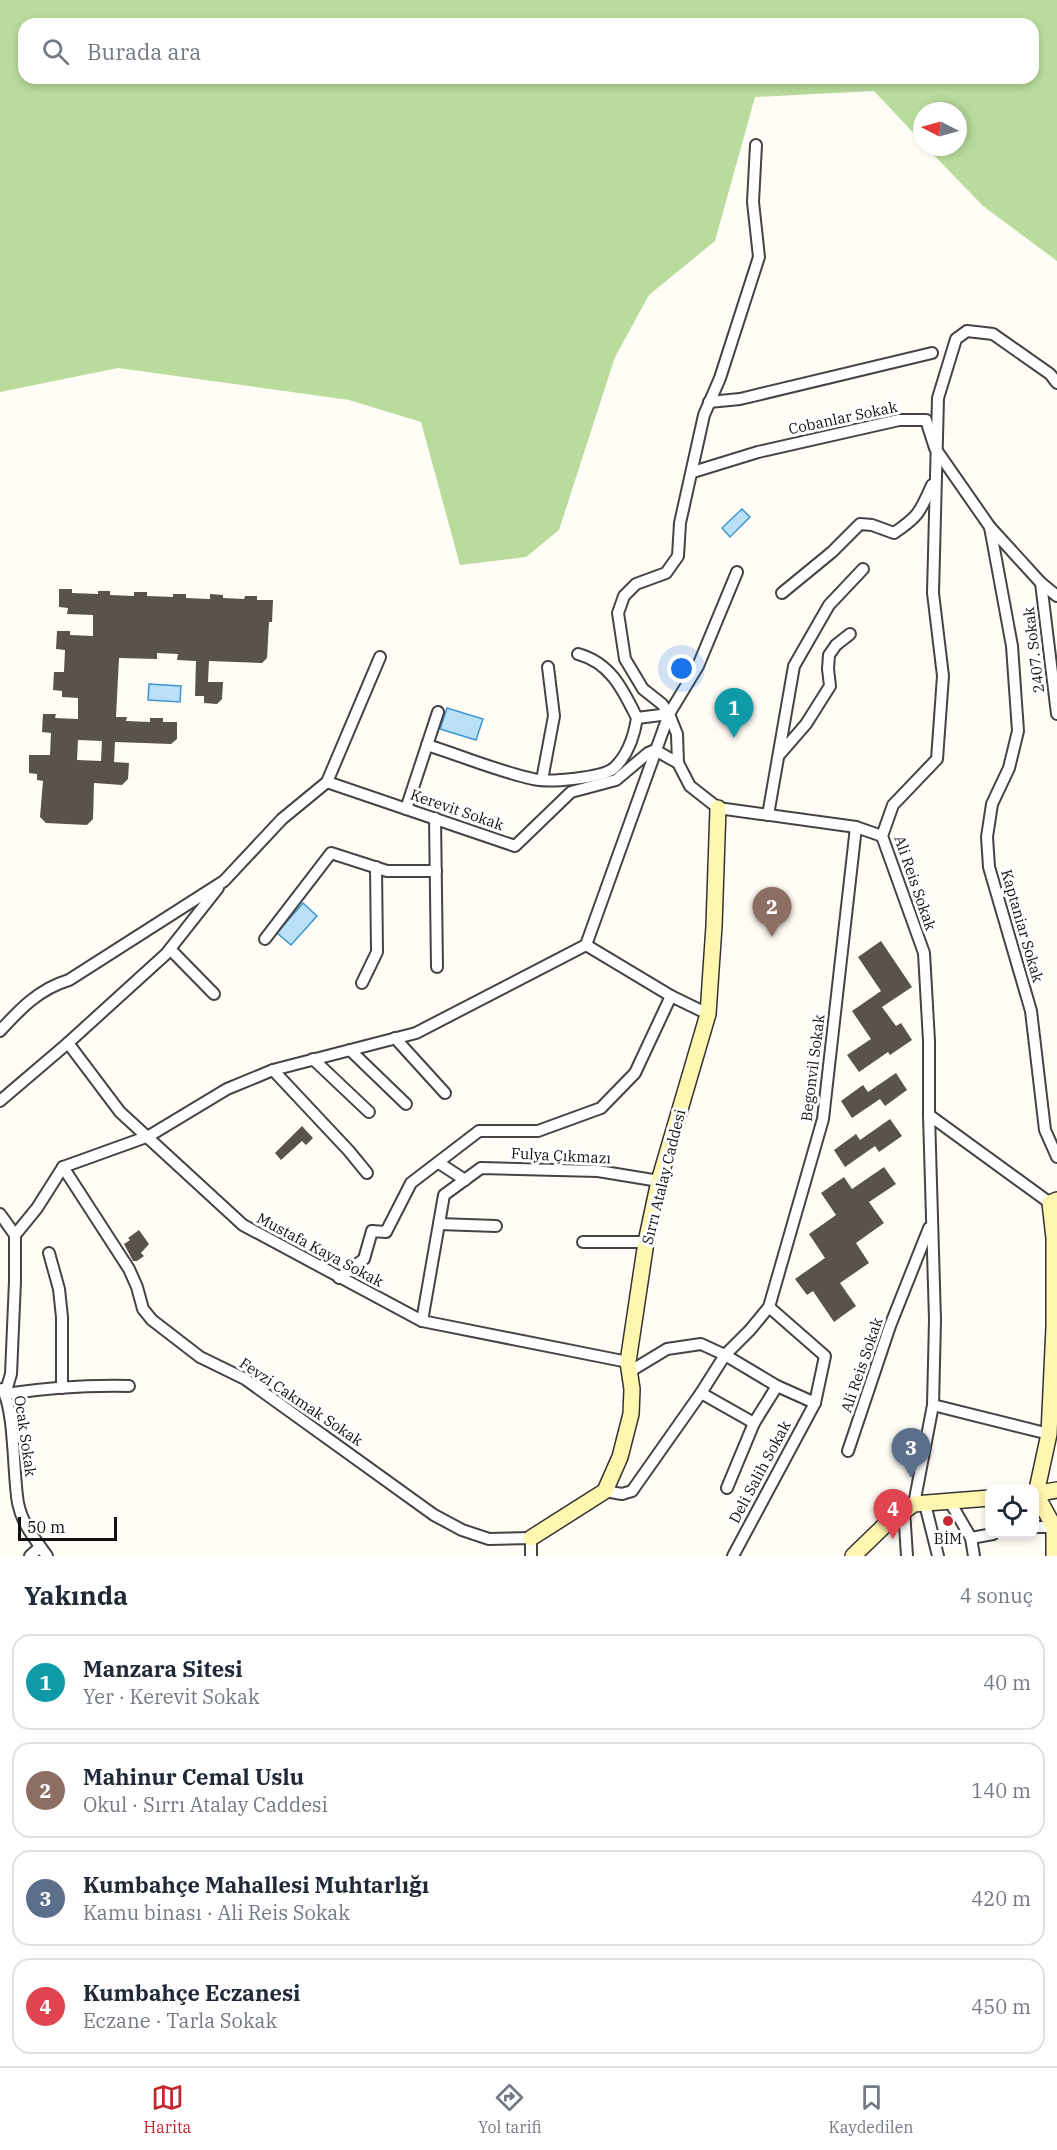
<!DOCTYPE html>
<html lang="tr">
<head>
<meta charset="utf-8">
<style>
  body { margin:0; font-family:"IBM Plex Serif",serif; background:#f2f2f3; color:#1f2937 }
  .controls { position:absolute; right:18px; bottom:18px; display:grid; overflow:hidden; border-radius:12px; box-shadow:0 3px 9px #0003 }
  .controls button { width:54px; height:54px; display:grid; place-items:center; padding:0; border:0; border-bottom:2px solid #e0e1e3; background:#fff; color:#1f2937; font:30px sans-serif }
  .compass { position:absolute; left:913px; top:102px; width:54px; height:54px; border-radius:50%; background:#fff; box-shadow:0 3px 9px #0003; rotate:276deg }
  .scale { position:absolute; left:18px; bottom:15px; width:99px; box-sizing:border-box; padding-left:6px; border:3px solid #111; border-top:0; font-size:16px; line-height:21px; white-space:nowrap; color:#111; -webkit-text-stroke:4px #fff; paint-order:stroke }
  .you { position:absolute; left:682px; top:669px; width:21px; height:21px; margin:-15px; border:4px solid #fff; border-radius:50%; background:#1a73e8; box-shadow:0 0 0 9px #1a73e833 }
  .badge { display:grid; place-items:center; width:39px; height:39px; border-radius:50%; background:#c4262e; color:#fff; font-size:20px; font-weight:700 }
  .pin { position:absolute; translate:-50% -50px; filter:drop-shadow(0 2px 3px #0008) }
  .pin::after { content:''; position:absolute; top:32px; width:21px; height:18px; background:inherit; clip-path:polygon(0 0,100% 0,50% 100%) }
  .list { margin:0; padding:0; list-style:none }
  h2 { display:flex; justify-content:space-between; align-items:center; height:78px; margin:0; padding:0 24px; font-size:26px }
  h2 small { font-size:20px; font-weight:400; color:#747a83 }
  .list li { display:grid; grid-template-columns:39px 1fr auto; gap:18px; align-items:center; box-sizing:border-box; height:96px; margin:0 12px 12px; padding:0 12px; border:2px solid #e0e1e3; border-radius:18px }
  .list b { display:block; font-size:22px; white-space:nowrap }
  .list p { margin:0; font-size:20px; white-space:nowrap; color:#747a83 }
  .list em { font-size:20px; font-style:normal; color:#747a83 }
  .icon { flex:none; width:33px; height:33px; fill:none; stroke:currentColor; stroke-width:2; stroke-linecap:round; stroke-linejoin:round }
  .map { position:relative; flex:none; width:1057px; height:1556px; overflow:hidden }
  .search { position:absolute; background:#fff; box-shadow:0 3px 9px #0003; left:18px; right:18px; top:18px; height:66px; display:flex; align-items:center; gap:15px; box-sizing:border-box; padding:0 21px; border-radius:18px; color:#747a83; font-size:22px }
  .sheet { height:510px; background:#fff }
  nav { display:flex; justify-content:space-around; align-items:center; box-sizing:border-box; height:84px; border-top:2px solid #e0e1e3; background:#fff; font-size:16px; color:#747a83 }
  nav a { display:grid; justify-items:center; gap:3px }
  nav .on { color:#c4262e }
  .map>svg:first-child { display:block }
</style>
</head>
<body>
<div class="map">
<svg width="1057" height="1556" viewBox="0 0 1057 1556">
  <rect width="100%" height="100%" fill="#fffdf5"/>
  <!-- forest -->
  <path fill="#b9dc9c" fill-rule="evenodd" d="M 0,0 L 1057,0 L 1057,261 L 983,206 L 926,147 L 958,147 L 958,111 L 922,111 L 922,142 L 874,91 L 755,97 L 715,241 L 649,295 L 615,357 L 559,530 L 526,557 L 460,565 L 421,422 L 349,400 L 118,368 L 0,392 ZM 24,24 L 1033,24 L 1033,78 L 24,78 Z"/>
  <!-- water -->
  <g fill="#b9e0f7" stroke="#3f96cf" stroke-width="1.5">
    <path d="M 742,509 L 750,517 L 730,537 L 722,528 Z"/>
    <path d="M 149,684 L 181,686 L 180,702 L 148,700 Z"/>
    <path d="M 447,708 L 483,719 L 476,740 L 440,729 Z"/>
    <path d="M 303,903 L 317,916 L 291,945 L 277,933 Z"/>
  </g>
  <!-- building -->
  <g fill="#5a524d" fill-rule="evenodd">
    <path d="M 59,589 L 72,589 L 72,593 L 98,594 L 98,591 L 110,591 L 110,595 L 134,596 L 134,592 L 147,592 L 147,596 L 173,597 L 173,594 L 186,594 L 186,598 L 210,599 L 210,594 L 223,595 L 223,598 L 244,599 L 245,596 L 257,596 L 257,600 L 273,600 L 272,622 L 269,622 L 267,658 L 262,663 L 209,661 L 208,682 L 223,682 L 222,699 L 217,704 L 204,703 L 204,696 L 195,696 L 196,661 L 177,660 L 178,654 L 157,653 L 157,659 L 119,658 L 116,717 L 127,717 L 126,721 L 150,722 L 150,718 L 163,718 L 163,722 L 177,722 L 177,739 L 171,744 L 115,742 L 114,762 L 129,763 L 128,779 L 122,785 L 94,783 L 93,819 L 87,825 L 46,823 L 40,817 L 43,781 L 37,780 L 37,774 L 29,773 L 29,755 L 50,755 L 51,733 L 42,732 L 43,714 L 56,714 L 55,718 L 78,719 L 78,698 L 62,697 L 62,691 L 53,690 L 54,672 L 64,672 L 65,650 L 56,649 L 57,631 L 70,631 L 70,635 L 93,636 L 93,615 L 67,614 L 68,608 L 59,607 ZM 78,740 L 102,741 L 101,761 L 77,760 Z"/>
    <path d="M 881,941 L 912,987 L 882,1007 L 896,1026 L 901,1023 L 912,1040 L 890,1055 L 888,1052 L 859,1072 L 847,1055 L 871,1039 L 852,1011 L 881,991 L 858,957 Z"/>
    <path d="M 896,1073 L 907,1090 L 885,1106 L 880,1099 L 852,1118 L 841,1101 L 863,1085 L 868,1092 Z"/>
    <path d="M 890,1119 L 902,1136 L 879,1152 L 875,1146 L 845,1167 L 834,1150 L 856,1134 L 860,1140 Z"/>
    <path d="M 302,1126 L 313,1138 L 306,1145 L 302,1141 L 281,1160 L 275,1153 Z"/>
    <path d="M 884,1167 L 896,1184 L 869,1202 L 884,1223 L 856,1243 L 869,1263 L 840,1283 L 856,1306 L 834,1322 L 813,1291 L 807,1295 L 795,1279 L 825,1258 L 809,1234 L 836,1215 L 821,1193 L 844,1177 L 852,1189 Z"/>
    <path d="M 139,1230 L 149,1244 L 141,1253 L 144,1256 L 137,1261 L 133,1261 L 124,1244 L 130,1240 L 128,1238 Z"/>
  </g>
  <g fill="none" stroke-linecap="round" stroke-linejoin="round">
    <!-- street casing -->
    <g stroke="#444" stroke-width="14">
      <g id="street">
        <path d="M 709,402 L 740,399 L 932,353"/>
        <path d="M 693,472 L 758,452 L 899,420 L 926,420 L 935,448 L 990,527 L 1041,583 L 1057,596"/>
        <path d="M 990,527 L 1012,646 L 1018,731 L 1009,768 L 992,804 L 987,837 L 989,867 L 1031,1011 L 1045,1130 L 1057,1157"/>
        <path d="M 1041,583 L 1057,714"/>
        <path d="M 782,593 L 832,552 L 860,524 L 872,525 L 894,533 C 919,516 920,512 932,485"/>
        <path d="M 637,718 L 669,714"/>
        <path d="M 427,745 C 462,756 497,771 533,779 C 548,783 603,778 614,768 C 628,755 634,737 637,718 C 623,690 611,663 578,654"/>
        <path d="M 780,754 L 806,724 L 830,686 L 828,669 L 829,655 L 836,645 L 850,634"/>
        <path d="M 678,763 L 677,734 L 669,714 L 662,704 L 643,689 L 625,659 L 618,613 L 624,596 L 636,584 L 666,573 L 678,556 L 680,523 L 704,415 L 720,378 L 759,257 L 753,202 L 756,145"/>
        <path d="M 542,780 L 554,716 L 548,667"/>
        <path d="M 327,782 L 515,846 L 571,792 L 616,780 L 648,753 L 655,750 L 678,763 L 690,786 L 718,808 L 856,827 L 882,836"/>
        <path d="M 406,809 L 438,712"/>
        <path d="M 768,815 L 794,666 L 829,605 L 863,569"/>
        <path d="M 435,818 L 437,967"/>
        <path d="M 265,939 L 331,853 L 387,871 L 436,871"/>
        <path d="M 586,945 L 671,996"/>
        <path d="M 170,949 L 214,994"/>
        <path d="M 362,983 L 377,952 L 376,867"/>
        <path d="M 0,1031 C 20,1009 39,989 69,980 L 224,881 L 282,819 L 327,782 L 380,657"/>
        <path d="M 395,1038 L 445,1093"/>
        <path d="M 68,1043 L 120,1112 L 243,1225 L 422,1321 L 628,1362"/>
        <path d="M 350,1050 L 406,1104"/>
        <path d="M 313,1059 L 369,1112"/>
        <path d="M 273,1070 L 349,1151 L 367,1173"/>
        <path d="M 0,1101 L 68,1043 L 166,954 L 218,888"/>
        <path d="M 929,1115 L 1050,1203"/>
        <path d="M 439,1163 L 465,1180"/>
        <path d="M 63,1167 L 149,1136 L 227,1089 L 273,1070 L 416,1033 L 586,945 L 669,714 L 698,666 L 737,572"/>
        <path d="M 63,1167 L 129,1269 L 137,1287 L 143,1309 L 152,1320 L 200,1357 L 245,1379 L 434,1515 L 462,1530 L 489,1539 L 531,1538 L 531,1556"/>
        <path d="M 63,1167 L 37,1208 L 15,1235 L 15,1281 L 11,1374 L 5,1394 C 46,1388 88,1385 129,1386"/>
        <path d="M 0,1214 L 15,1235"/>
        <path d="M 439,1224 L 496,1226"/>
        <path d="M 583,1242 L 646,1242"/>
        <path d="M 49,1253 L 59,1289 L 62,1317 L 62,1388"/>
        <path d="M 339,1278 L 364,1259 L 372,1231 L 386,1232 L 411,1183 L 479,1131 L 538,1131 L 601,1108 L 635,1073 L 671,996 L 708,1014"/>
        <path d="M 422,1321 L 444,1195 L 481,1168 L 598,1171 L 659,1181"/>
        <path d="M 629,1372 L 667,1349 L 701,1344 L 725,1355 L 777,1386 L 815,1403"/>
        <path d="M 2,1389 C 15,1409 13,1476 18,1503 C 22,1524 35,1539 47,1556"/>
        <path d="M 701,1393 L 754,1423"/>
        <path d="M 933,1405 L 1049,1434"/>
        <path d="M 848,1451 L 890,1326 L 929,1228"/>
        <path d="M 727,1488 L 754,1423 L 777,1386"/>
        <path d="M 605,1491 L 622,1494 L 632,1491 L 701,1393 L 725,1355 L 750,1330 L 769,1307 L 823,1119 L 856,827"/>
        <path d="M 950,1502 L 971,1538 L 974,1556"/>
        <path d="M 914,1504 L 933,1405 L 935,1320 L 929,1115 L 929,1041 L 924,953 L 882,836 L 893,805 L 937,759 L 943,676 L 933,593 L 938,398 L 956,339 L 967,331 L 993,334 L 1050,374 L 1057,383"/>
        <path d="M 925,1504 L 938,1556"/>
        <path d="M 904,1510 L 907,1556"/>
        <path d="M 1034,1527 L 1054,1527"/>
        <path d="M 971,1538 L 993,1534"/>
        <path d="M 30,1556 L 40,1547"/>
        <path d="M 733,1556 L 815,1403 L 825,1356 L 769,1307"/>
      </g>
    </g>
    <!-- secondary casing -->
    <g stroke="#333" stroke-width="18">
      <g id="secondary">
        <path d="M 1034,1494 L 1057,1490"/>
        <path d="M 531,1538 L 605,1491 L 620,1457 L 631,1414 L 632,1389 L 628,1362 L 646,1242 L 659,1181 L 708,1014 L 714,926 L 718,808"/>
        <path d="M 853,1556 L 885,1525 L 914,1504 L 990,1498"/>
        <path d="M 1054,1556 L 1054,1527 L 1036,1494 L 1049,1434 L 1054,1327 L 1054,1238 L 1050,1203 L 1057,1200"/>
      </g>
    </g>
    <!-- street -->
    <use href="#street" stroke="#fff" stroke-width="10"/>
    <!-- secondary -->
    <use href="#secondary" stroke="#fff6b0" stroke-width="15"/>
  </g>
  <!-- markers -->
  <circle fill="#c4262e" stroke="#fff" stroke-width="2" cx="948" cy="1521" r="6"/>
  <g text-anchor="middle" stroke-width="6" stroke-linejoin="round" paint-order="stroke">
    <!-- street labels -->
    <g font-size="15" fill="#111" stroke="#fff">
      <text transform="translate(843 418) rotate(-12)" y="5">Cobanlar Sokak</text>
      <text transform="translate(1034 650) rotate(-97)" y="5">2407. Sokak</text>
      <text transform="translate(457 810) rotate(19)" y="5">Kerevit Sokak</text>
      <text transform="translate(915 883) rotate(71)" y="5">Ali Reis Sokak</text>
      <text transform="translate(1022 926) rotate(74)" y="5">Kaptaniar Sokak</text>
      <text transform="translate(813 1068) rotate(-83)" y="5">Begonvil Sokak</text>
      <text transform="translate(561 1156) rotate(3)" y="5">Fulya Çıkmazı</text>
      <text transform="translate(664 1177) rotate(-76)" y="5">Sırrı Atalay Caddesi</text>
      <text transform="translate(320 1250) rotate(28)" y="5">Mustafa Kaya Sokak</text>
      <text transform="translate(862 1365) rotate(-71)" y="5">Ali Reis Sokak</text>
      <text transform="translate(301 1402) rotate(34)" y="5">Fevzi Cakmak Sokak</text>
      <text transform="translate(25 1436) rotate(82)" y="5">Ocak Sokak</text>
      <text transform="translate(760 1472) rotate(-62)" y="5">Deli Salih Sokak</text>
    </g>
    <!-- poi labels -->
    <g font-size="15" fill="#111" stroke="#fff">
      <text x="948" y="1544">BİM</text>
    </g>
  </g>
</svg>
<div class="controls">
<button><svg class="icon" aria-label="locate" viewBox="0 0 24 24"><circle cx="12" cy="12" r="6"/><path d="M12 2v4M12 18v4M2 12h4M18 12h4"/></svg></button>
</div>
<svg class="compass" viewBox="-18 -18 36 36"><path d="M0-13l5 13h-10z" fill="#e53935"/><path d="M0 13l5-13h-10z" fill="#747a83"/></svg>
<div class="scale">50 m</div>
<div class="you"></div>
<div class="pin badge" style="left:734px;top:738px;background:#0f9aa8">1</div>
<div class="pin badge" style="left:772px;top:937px;background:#8d6e63">2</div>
<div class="pin badge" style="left:911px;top:1478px;background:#5c6f8a">3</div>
<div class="pin badge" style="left:893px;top:1539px;background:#e0444e">4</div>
<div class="search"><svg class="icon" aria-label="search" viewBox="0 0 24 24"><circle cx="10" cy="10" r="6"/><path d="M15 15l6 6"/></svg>Burada ara</div>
</div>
<section class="sheet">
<h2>Yakında<small>4 sonuç</small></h2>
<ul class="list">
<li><span class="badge" style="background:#0f9aa8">1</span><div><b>Manzara Sitesi</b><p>Yer · Kerevit Sokak</p></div><em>40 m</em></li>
<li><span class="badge" style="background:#8d6e63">2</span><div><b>Mahinur Cemal Uslu</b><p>Okul · Sırrı Atalay Caddesi</p></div><em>140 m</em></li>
<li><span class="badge" style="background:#5c6f8a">3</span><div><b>Kumbahçe Mahallesi Muhtarlığı</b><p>Kamu binası · Ali Reis Sokak</p></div><em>420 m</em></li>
<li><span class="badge" style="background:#e0444e">4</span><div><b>Kumbahçe Eczanesi</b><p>Eczane · Tarla Sokak</p></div><em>450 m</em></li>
</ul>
</section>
<nav>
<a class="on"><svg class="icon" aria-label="map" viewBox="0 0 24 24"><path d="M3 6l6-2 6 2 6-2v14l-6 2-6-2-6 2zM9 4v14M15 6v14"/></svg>Harita</a>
<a><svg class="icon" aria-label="directions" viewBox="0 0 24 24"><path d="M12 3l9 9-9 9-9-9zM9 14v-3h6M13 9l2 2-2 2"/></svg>Yol tarifi</a>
<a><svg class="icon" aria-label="saved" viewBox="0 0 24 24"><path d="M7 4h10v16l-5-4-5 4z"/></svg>Kaydedilen</a>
</nav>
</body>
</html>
